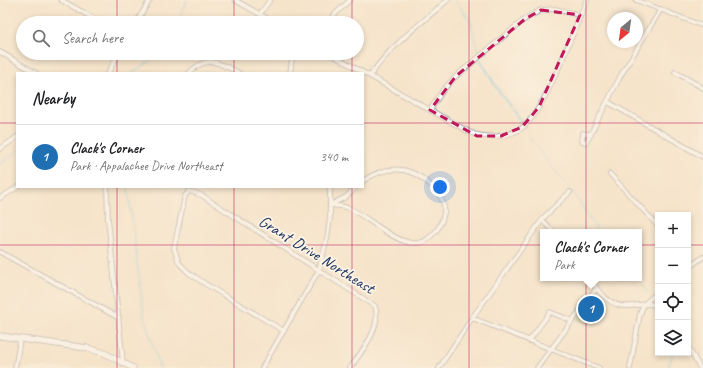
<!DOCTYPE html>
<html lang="en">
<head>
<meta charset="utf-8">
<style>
  body { margin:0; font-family:Caveat,sans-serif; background:#f2f2f2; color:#202124 }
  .controls { position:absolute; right:12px; bottom:12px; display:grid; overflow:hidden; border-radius:0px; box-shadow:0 2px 6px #0003 }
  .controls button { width:36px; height:36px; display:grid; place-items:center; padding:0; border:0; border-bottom:1px solid #e0e0e0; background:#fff; color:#202124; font:20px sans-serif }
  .compass { position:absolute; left:607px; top:12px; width:36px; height:36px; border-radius:50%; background:#fff; box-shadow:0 2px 6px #0003; rotate:209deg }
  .you { position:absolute; left:440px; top:187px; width:14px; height:14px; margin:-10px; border:3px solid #fff; border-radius:50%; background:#1a73e8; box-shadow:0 0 0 6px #1a73e833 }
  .badge { display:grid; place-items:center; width:26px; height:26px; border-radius:50%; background:#1f6fb2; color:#fff; font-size:13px; font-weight:700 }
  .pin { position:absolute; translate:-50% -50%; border:2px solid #fff; box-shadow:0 1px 4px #0006 }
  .popup { position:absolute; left:540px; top:229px; width:102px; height:52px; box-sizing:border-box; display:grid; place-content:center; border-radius:0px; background:#fff; filter:drop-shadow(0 1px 3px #0005); font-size:13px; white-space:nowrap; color:#757577 }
  .popup b { font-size:15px; color:#202124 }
  .popup::after { content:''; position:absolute; left:50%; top:100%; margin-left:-8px; border:8px solid transparent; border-top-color:#fff }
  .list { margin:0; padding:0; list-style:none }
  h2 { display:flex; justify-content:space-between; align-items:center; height:52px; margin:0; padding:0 16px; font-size:17px }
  h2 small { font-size:13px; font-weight:400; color:#757577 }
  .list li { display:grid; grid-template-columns:26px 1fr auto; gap:12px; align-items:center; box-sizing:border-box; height:64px; padding:0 16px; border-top:1px solid #e0e0e0 }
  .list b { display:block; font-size:15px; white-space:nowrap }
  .list p { margin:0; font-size:13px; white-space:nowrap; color:#757577 }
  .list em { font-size:13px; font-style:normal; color:#757577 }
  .icon { flex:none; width:22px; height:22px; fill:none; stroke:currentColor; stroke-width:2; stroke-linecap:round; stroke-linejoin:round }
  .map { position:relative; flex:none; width:703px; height:368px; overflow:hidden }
  .search { position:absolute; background:#fff; box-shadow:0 2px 6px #0003; left:16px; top:16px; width:348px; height:44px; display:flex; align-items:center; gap:10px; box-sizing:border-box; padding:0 14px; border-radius:22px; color:#757577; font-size:15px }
  .panel { position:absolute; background:#fff; box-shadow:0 2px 6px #0003; left:16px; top:72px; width:348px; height:116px; border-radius:0px }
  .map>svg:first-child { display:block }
</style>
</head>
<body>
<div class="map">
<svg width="703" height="368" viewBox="0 0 703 368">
  <rect width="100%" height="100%" fill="#fcf5e5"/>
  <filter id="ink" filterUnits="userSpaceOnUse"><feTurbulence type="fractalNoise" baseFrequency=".025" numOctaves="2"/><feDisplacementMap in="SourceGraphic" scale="8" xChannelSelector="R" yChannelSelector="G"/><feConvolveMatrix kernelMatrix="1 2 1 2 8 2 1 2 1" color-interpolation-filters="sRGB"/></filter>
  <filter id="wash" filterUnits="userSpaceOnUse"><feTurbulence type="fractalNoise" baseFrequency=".012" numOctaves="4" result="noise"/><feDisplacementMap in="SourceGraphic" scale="16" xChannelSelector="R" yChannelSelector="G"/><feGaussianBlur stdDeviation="0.9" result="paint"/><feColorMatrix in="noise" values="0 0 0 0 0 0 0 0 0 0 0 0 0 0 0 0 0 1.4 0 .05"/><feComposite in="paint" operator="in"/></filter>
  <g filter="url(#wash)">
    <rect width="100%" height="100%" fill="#f6e4cb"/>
    <!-- green -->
    <path fill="#a4c66f" stroke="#607a66" d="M 596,291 L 605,300 L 589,323 L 577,319 Z"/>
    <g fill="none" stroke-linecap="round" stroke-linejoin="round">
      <!-- stream -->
      <g stroke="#5cbbda" stroke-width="1">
        <path d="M 455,0 L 471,22 L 479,56"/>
        <path d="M 176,23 L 187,0"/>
        <path d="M 480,59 L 496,87 L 521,122"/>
        <path d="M 132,73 L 149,62 L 156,53"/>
        <path d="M 529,137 L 553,169 L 570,187 L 598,232"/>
        <path d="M 0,164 L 17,151"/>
        <path d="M 128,187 L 144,317 L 160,368"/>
        <path d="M 638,278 L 641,280 L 648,293"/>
        <path d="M 651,308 L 658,314"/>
        <path d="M 668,368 L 673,353"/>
      </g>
    </g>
  </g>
  <g filter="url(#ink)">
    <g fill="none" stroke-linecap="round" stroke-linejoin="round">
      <!-- minor casing -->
      <g stroke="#888a94" stroke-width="5.5">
        <g id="minor">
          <path d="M 61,0 L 102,23"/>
          <path d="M 235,0 L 275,23"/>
          <path d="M 636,0 L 703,26"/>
          <path d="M 260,14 L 270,0"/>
          <path d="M 136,23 L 150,0"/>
          <path d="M 329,23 L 335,14 L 350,0"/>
          <path d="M 0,52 L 36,73"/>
          <path d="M 329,53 L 469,132 C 486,139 506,138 522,128 C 545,112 574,29 587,0"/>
          <path d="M 675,72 L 703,88"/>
          <path d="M 108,73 L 119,53"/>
          <path d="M 189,73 C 207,54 220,63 239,73"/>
          <path d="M 290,73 L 293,53"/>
          <path d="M 370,76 C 390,46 420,24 448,0"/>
          <path d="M 608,102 L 703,157"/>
          <path d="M 430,110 L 443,90 L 456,76 L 525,19 L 541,10 L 555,9 L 580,15"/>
          <path d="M 591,135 L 583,133 L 582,141 L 586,142 L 588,139 L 621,75 L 661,9"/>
          <path d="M 0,149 L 17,137"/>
          <path d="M 610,174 L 658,226"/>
          <path d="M 107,187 L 108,219 L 123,363"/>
          <path d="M 0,198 L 18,187"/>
          <path d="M 330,205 C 336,206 343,206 348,208 C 370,216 408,259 430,237 C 436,232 441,225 443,217 C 446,206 443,199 435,190 C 414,166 388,163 363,181"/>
          <path d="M 330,205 L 346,197 L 356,187"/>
          <path d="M 542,220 L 554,232"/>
          <path d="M 0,252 L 119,318"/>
          <path d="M 688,258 L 693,263"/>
          <path d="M 688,268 L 703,257"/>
          <path d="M 589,278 C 599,292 611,309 631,306 C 641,305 648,302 658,306"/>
          <path d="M 472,318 L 599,368"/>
          <path d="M 284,331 L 207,285 L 189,273 L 179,263 L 174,248 L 185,196 L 189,191 L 201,195 L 375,306 C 382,328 362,351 350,368"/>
          <path d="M 529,341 L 550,312 L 572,321"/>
          <path d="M 688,347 L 700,368"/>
          <path d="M 15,368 L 20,340"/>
          <path d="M 262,368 L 319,270 L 327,239 L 330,218 L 330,187"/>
          <path d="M 439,368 L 472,318 L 544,217 L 570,192"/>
          <path d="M 537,368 L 596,289"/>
          <path d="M 630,368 L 640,314 L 644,304 L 658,292"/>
        </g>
      </g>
      <!-- tertiary casing -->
      <g stroke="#888a94" stroke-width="7">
        <path id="tertiary" d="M 0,336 L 87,348 L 104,353 L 133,368"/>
      </g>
      <!-- minor -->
      <use href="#minor" stroke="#fff" stroke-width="4"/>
      <!-- tertiary -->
      <use href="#tertiary" stroke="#fff" stroke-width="5.5"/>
    </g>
  </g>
  <!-- marked area -->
  <path d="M0 0H703V368H0ZM 541,10 L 580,15 L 539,107 L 522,127 L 501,136 L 477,136 L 430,110 L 456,76 L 525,19 Z" fill="#f6e4cb" fill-opacity=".55" fill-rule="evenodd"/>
  <path fill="none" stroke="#c2185b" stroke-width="3" stroke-dasharray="8 5" stroke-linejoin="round" d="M 541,10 L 580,15 L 539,107 L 522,127 L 501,136 L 477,136 L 430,110 L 456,76 L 525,19 Z"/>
  <!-- grid -->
  <path fill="none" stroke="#c2185b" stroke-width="1" stroke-opacity="0.55" d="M 117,0 L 117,23M 234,0 L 234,23M 352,0 L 352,23M 469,0 L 469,368M 586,0 L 586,368M 117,53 L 117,73M 234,53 L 234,73M 352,53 L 352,73M 0,123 L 17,123M 363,123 L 703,123M 117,187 L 117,368M 234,187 L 234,368M 352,187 L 352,368M 0,245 L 658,245M 688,245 L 703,245"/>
  <g text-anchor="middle" stroke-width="3.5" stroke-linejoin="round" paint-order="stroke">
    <!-- street labels -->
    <g font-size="17" fill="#1b2f5e" stroke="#fcf5e5">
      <text transform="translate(317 254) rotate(32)" y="6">Grant Drive Northeast</text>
    </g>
  </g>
</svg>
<div class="controls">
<button>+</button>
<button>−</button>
<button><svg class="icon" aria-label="locate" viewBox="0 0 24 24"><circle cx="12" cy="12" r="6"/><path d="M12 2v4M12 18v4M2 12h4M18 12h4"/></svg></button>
<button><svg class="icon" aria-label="layers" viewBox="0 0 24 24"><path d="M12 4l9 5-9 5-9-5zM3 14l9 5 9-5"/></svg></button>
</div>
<svg class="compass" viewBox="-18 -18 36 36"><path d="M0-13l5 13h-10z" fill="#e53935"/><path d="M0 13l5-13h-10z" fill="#757577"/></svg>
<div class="you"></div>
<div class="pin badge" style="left:591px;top:309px">1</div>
<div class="popup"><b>Clack's Corner</b>Park</div>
<div class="search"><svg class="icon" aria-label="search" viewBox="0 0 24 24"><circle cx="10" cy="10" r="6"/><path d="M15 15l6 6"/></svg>Search here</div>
<section class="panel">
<h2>Nearby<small></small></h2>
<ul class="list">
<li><span class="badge">1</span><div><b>Clack's Corner</b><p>Park · Appalachee Drive Northeast</p></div><em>340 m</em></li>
</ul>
</section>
</div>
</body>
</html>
